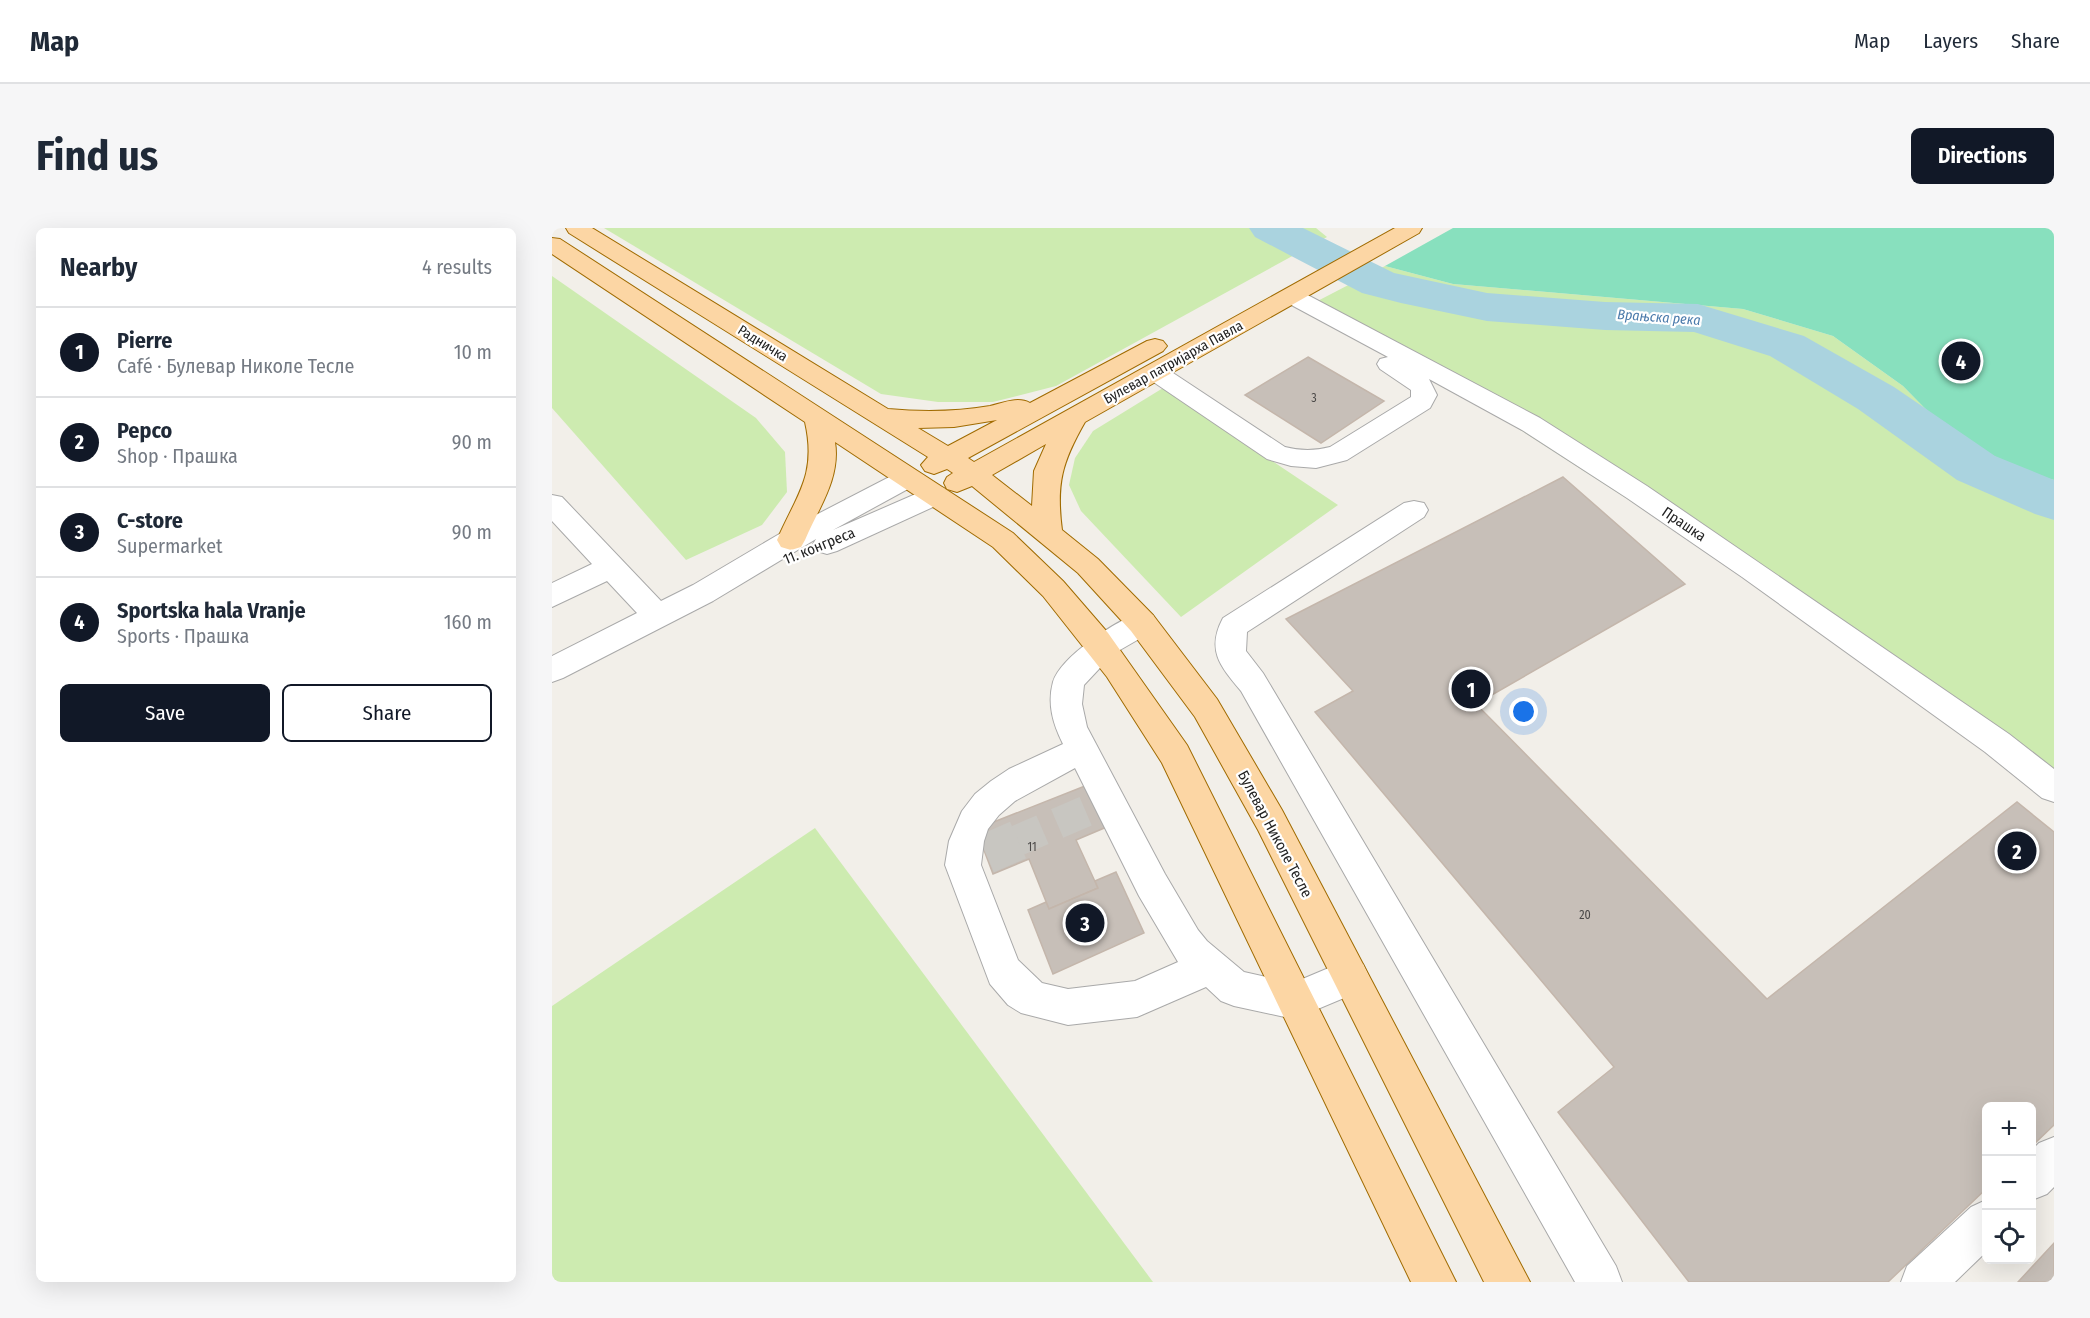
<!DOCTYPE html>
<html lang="en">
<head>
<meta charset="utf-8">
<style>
  body { margin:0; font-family:"Fira Sans Condensed",sans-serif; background:#f6f6f7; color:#1f2937 }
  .controls { position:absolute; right:18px; bottom:18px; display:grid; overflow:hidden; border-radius:9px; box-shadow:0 6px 24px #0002 }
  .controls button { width:54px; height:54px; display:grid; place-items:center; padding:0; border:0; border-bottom:2px solid #e0e1e3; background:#fff; color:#1f2937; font:30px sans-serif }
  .you { position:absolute; left:972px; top:484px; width:21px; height:21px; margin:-15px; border:4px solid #fff; border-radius:50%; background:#1a73e8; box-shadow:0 0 0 9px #1a73e833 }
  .badge { display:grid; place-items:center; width:39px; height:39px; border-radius:50%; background:#111827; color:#fff; font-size:20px; font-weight:700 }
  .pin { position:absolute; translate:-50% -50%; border:3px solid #fff; box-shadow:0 2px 6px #0006 }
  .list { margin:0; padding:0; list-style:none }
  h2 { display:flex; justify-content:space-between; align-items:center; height:78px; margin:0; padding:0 24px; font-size:26px }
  h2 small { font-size:20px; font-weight:400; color:#747a83 }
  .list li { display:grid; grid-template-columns:39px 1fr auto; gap:18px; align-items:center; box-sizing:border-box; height:90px; padding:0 24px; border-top:2px solid #e0e1e3 }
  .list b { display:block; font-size:22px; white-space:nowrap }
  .list p { margin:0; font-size:20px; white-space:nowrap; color:#747a83 }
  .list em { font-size:20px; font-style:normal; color:#747a83 }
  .actions { display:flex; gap:12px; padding:18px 24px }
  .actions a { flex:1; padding:14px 0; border:2px solid #111827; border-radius:9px; text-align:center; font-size:21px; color:#111827 }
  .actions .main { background:#111827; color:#fff }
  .icon { flex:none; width:33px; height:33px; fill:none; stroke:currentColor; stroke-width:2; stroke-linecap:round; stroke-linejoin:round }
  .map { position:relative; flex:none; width:1502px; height:1054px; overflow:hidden; border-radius:9px }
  header { display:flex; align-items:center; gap:36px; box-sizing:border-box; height:84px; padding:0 30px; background:#fff; border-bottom:2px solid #e0e1e3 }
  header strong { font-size:28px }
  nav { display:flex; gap:33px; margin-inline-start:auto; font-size:21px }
  .intro { display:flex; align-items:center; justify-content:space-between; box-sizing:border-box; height:144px; padding:0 36px }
  h1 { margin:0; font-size:42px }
  .button { padding:15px 27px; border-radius:9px; background:#111827; color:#fff; font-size:21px; font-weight:700 }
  main { display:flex; gap:36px; padding:0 36px }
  aside { flex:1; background:#fff; border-radius:9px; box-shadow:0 6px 24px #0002 }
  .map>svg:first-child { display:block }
</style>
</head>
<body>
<header>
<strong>Map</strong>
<nav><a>Map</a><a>Layers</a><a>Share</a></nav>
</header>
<div class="intro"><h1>Find us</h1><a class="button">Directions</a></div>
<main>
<aside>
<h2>Nearby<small>4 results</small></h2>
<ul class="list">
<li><span class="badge">1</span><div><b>Pierre</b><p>Café · Булевар Николе Тесле</p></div><em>10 m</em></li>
<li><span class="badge">2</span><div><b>Pepco</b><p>Shop · Прашка</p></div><em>90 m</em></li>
<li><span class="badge">3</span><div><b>C-store</b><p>Supermarket</p></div><em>90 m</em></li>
<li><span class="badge">4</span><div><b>Sportska hala Vranje</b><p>Sports · Прашка</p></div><em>160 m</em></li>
</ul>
<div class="actions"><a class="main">Save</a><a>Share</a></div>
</aside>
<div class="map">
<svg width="1502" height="1054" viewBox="0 0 1502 1054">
  <rect width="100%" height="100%" fill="#f2efe9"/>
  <!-- grass -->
  <g fill="#cdebb0">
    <path d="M 52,0 L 764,0 L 775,9 L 504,158 L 441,174 L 386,174 L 329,166 Z"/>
    <path d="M 833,38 L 901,56 L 1191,81 L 1281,108 L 1351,158 L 1401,209 L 1502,252 L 1502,546 L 908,163 L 754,79 Z"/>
    <path d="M 0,48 L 204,190 L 233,224 L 235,264 L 210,297 L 134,332 L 0,180 Z"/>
    <path d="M 611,160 L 786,277 L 629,389 L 529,283 L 517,257 L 523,230 L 541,203 Z"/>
    <path d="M 263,600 L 601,1054 L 0,1054 L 0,778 Z"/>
  </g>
  <!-- pitch -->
  <path fill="#88e0be" d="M 901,0 L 1502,0 L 1502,252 L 1483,247 L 1401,209 L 1351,158 L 1281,108 L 1191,81 L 901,56 L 833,38 Z"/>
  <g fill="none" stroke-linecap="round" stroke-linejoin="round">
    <!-- river -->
    <path fill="#aad3df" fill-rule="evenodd" d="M 697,0 L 751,0 L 842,45 L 935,65 L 1053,74 L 1146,76 L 1252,108 L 1342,159 L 1443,228 L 1502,252 L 1502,292 L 1483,286 L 1405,252 L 1306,181 L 1218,128 L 1142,104 L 1053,102 L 935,93 L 849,75 L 810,65 L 703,9 Z"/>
  </g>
  <!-- building -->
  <g fill="#c7bfb8" stroke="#c4b6ab" stroke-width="1.5">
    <path d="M 756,129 L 832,173 L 769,215 L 693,167 Z"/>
    <path d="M 1011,249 L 1133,356 L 924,476 L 1215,771 L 1465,574 L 1502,604 L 1502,897 L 1480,918 L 1480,878 L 1434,878 L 1434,961 L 1336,1054 L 1137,1054 L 1006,884 L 1062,839 L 763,484 L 801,463 L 734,391 Z"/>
    <path d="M 538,556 L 557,598 L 524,612 L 546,660 L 497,681 L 477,631 L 441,646 L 424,601 Z"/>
    <path d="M 564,644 L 592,705 L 501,746 L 476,682 L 494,674 L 497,681 L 546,660 L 543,653 Z"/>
    <path d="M 1502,1015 L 1502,1054 L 1466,1054 Z"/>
  </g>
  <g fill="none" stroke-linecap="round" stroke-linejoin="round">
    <!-- minor-tunnel-far1 -->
    <path stroke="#c8c6c1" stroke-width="31" stroke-dasharray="31 16" stroke-linecap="butt" d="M 462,614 L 548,577"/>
    <!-- minor-tunnel -->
    <path stroke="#c8c6c1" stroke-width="40" stroke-dasharray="40 20" stroke-linecap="butt" d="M 434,626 L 466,612"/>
    <!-- minor casing -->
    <g stroke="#a9a9a9" stroke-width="2">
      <g id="minor">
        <path d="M 740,61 L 748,63 L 988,190 L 1095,258 L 1457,506 L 1502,541 L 1502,574 L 1490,570 L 1433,524 L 1190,349 L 1075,270 L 970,202 L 877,151 L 885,167 L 878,180 L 795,232 L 764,240 L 739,238 L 715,231 L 594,149 L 591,144 L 594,139 L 603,137 L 612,139 L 733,219 C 748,223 763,223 778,219 L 859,169 L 859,162 L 828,141 L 825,136 L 828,131 L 836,129 L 732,73 L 729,68 L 732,63 Z"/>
        <path d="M 356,241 L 365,244 L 369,250 L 365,256 L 281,302 L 382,258 L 392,260 L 396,267 L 392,274 L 285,323 L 275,326 L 265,323 L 261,316 L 264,311 L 161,373 L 11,450 L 0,454 L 0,428 L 85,385 L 55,353 L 0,379 L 0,355 L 40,336 L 0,293 L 0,267 L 10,269 L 109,373 L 141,357 L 229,305 L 347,244 Z"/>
        <path d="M 862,273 L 872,275 L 876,282 L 872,289 L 695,404 L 694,423 L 711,445 L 1064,1038 L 1070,1054 L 1023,1054 L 689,463 C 668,438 654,422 671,390 L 852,275 Z"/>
        <path d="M 590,384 L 601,387 L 605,395 L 601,403 L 561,426 L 532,457 L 530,476 L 535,499 L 613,646 L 646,702 L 655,713 L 692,744 L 741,755 L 798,731 L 811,736 L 817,749 L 811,762 L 742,791 L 682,778 L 669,773 L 654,759 L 585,789 L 516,797 L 469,785 L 456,777 L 438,756 L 393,637 L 397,613 L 410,583 L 423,566 L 439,553 L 457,541 L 511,516 C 501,496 495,476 501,454 C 509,428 565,392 590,384 ZM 523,540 L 587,668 L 626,734 L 583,753 L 516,761 L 490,755 L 466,732 L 429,637 L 432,613 L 436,601 L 447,587 L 463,573 Z"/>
        <path d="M 1502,909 L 1502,959 L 1495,966 L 1480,972 L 1480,922 L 1487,915 Z"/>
        <path d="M 1434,972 L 1434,1024 L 1403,1054 L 1349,1054 L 1355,1038 L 1419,979 Z"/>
      </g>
    </g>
    <!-- major casing -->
    <g stroke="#a06b00" stroke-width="2">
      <g id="major">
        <path d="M 14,0 L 40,0 L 336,181 C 370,184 403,184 438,178 C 451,175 466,168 478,175 L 595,113 L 603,111 L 611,113 L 615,118 L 611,123 L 416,230 L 422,234 L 843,0 L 870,0 L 867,5 L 533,194 C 510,234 504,256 510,302 L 546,331 L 601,387 L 665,471 L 730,582 L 978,1054 L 932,1054 L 706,602 L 643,489 L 579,403 L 526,345 L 420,258 L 405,264 L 395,261 L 392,255 L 395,249 L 401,245 L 395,241 L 382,246 L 373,243 L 369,237 L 376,229 L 17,5 ZM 445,192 L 396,218 L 366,200 L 402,199 ZM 494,216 L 482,243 L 480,278 L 440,247 Z"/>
        <path d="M 0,10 L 8,11 L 461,305 L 511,353 L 556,405 L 635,517 L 904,1054 L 859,1054 L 610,535 L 555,449 L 491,368 L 441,319 L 283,214 C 289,250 266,281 253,312 L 249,319 L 239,322 L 229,319 L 225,312 C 245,266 265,247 253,194 L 0,26 Z"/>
      </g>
    </g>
    <!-- minor -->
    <use href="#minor" fill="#fff" fill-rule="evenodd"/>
    <!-- major -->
    <use href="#major" fill="#fcd6a4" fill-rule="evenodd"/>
  </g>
  <g text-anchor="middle" stroke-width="4.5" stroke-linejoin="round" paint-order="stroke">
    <!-- number labels -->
    <g font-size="12" fill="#4b4948">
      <text x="762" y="174">3</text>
      <text x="480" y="623">11</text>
      <text x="1033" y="691">20</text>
    </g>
    <!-- far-water labels -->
    <g font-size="14" font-style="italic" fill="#4a7aab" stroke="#fff">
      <text transform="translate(1107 89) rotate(4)" y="5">Врањска река</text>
    </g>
    <!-- far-street labels -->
    <g font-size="14" fill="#222" stroke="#fff">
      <text transform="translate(211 115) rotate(32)" y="5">Радничка</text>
      <text transform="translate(621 134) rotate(-29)" y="5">Булевар патријарха Павла</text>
    </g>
    <!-- street labels -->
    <g font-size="15" fill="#222" stroke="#fff">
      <text transform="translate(1132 296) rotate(34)" y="5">Прашка</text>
      <text transform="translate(267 318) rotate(-22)" y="5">11. конгреса</text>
      <text transform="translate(723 606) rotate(62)" y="5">Булевар Николе Тесле</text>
    </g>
  </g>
</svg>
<div class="controls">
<button>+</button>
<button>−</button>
<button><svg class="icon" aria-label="locate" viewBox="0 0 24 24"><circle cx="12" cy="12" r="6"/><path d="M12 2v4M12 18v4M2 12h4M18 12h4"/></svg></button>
</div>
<div class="you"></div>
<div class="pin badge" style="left:919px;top:461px">1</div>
<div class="pin badge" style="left:1465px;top:623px">2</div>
<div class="pin badge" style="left:533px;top:695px">3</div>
<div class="pin badge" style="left:1409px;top:133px">4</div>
</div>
</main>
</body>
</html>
